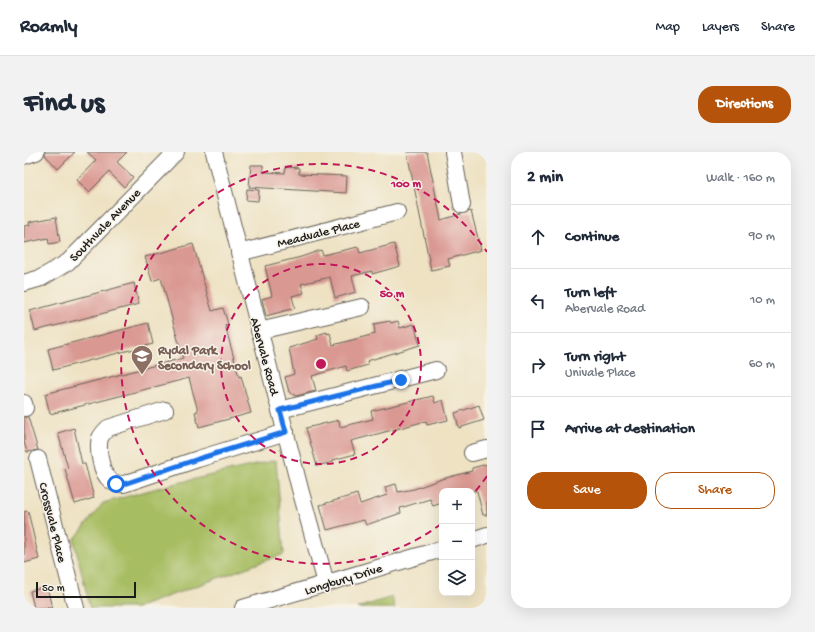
<!DOCTYPE html>
<html lang="en">
<head>
<meta charset="utf-8">
<style>
  body { margin:0; font-family:"Gochi Hand",sans-serif; background:#f2f2f3; color:#1f2937 }
  .controls { position:absolute; right:12px; bottom:12px; display:grid; overflow:hidden; border-radius:8px; box-shadow:0 4px 16px #0002 }
  .controls button { width:36px; height:36px; display:grid; place-items:center; padding:0; border:0; border-bottom:1px solid #e0e1e3; background:#fff; color:#1f2937; font:20px sans-serif }
  .scale { position:absolute; left:12px; bottom:10px; width:100px; box-sizing:border-box; padding-left:4px; border:2px solid #1c1c1c; border-top:0; font-size:11px; line-height:14px; white-space:nowrap; color:#1c1c1c; -webkit-text-stroke:3px #f7f3e8; paint-order:stroke }
  .stop { position:absolute; width:12px; height:12px; margin:-9px; border:3px solid #1a73e8; border-radius:50%; background:#fff }
  .stop.end { background:#1a73e8; border-color:#fff; box-shadow:0 1px 4px #0008 }
  .list { margin:0; padding:0; list-style:none }
  h2 { display:flex; justify-content:space-between; align-items:center; height:52px; margin:0; padding:0 16px; font-size:17px }
  h2 small { font-size:13px; font-weight:400; color:#747a83 }
  .list li { display:grid; grid-template-columns:26px 1fr auto; gap:12px; align-items:center; box-sizing:border-box; height:64px; padding:0 16px; border-top:1px solid #e0e1e3 }
  .list b { display:block; font-size:15px; white-space:nowrap }
  .list p { margin:0; font-size:13px; white-space:nowrap; color:#747a83 }
  .list em { font-size:13px; font-style:normal; color:#747a83 }
  .actions { display:flex; gap:8px; padding:12px 16px }
  .actions a { flex:1; padding:9px 0; border:1px solid #b45309; border-radius:16px; text-align:center; font-size:14px; color:#b45309 }
  .actions .main { background:#b45309; color:#fff }
  .icon { flex:none; width:22px; height:22px; fill:none; stroke:currentColor; stroke-width:2; stroke-linecap:round; stroke-linejoin:round }
  .map { position:relative; flex:none; width:463px; height:456px; overflow:hidden; border-radius:16px }
  header { display:flex; align-items:center; gap:24px; box-sizing:border-box; height:56px; padding:0 20px; background:#fff; border-bottom:1px solid #e0e1e3 }
  header strong { font-size:19px }
  nav { display:flex; gap:22px; margin-inline-start:auto; font-size:14px }
  .intro { display:flex; align-items:center; justify-content:space-between; box-sizing:border-box; height:96px; padding:0 24px }
  h1 { margin:0; font-size:28px }
  .button { padding:10px 18px; border-radius:16px; background:#b45309; color:#fff; font-size:14px; font-weight:700 }
  main { display:flex; gap:24px; padding:0 24px }
  aside { flex:1; background:#fff; border-radius:16px; box-shadow:0 4px 16px #0002 }
  .map>svg:first-child { display:block }
</style>
</head>
<body>
<header>
<strong>Roamly</strong>
<nav><a>Map</a><a>Layers</a><a>Share</a></nav>
</header>
<div class="intro"><h1>Find us</h1><a class="button">Directions</a></div>
<main>
<div class="map">
<svg width="463" height="456" viewBox="0 0 463 456">
  <rect width="100%" height="100%" fill="#f7f3e8"/>
  <filter id="ink" filterUnits="userSpaceOnUse"><feTurbulence type="fractalNoise" baseFrequency=".025" numOctaves="2"/><feDisplacementMap in="SourceGraphic" scale="8" xChannelSelector="R" yChannelSelector="G"/><feConvolveMatrix kernelMatrix="1 2 1 2 8 2 1 2 1" color-interpolation-filters="sRGB"/></filter>
  <filter id="wash" filterUnits="userSpaceOnUse"><feTurbulence type="fractalNoise" baseFrequency=".012" numOctaves="4" result="noise"/><feDisplacementMap in="SourceGraphic" scale="16" xChannelSelector="R" yChannelSelector="G"/><feGaussianBlur stdDeviation="0.9" result="paint"/><feColorMatrix in="noise" values="0 0 0 0 0 0 0 0 0 0 0 0 0 0 0 0 0 1.4 0 .05"/><feComposite in="paint" operator="in"/></filter>
  <g filter="url(#wash)">
    <rect width="100%" height="100%" fill="#eee2c3"/>
    <!-- green -->
    <g fill="#a7bd62" stroke="#626c3f">
      <path d="M 252,308 L 260,402 L 112,456 L 66,456 L 50,388 L 79,351 L 137,335 Z"/>
      <path d="M 368,445 L 371,456 L 333,456 Z"/>
    </g>
    <g id="blocks">
      <!-- building -->
      <g fill="#da9892">
        <path d="M 21,0 L 51,0 L 34,17 L 21,3 Z"/>
        <path d="M 63,0 L 103,0 L 93,10 L 109,25 L 100,35 L 85,20 L 65,40 L 53,28 L 72,8 Z"/>
        <path d="M 383,0 L 403,0 L 417,68 L 447,59 L 457,98 L 424,107 L 426,114 L 407,118 Z"/>
        <path d="M 227,13 L 239,13 L 239,20 L 261,21 L 262,15 L 275,16 L 275,22 L 323,24 L 322,41 L 225,35 Z"/>
        <path d="M 223,37 L 235,38 L 234,49 L 222,48 Z"/>
        <path d="M 32,65 L 36,90 L 25,92 L 24,86 L 0,91 L 0,74 L 6,73 L 5,70 Z"/>
        <path d="M 169,92 L 188,159 L 199,156 L 204,172 L 201,173 L 215,225 L 217,224 L 227,261 L 175,275 L 171,260 L 174,259 L 165,226 L 26,262 L 21,242 L 159,206 L 137,126 L 128,129 L 121,105 Z"/>
        <path d="M 370,92 L 376,114 L 348,122 L 348,119 L 328,124 L 332,140 L 311,146 L 306,125 L 277,132 L 280,141 L 268,144 L 271,156 L 242,164 L 238,147 L 248,144 L 241,114 L 277,105 L 297,98 L 299,103 L 334,95 L 336,101 Z"/>
        <path d="M 110,131 L 115,152 L 11,179 L 6,159 Z"/>
        <path d="M 366,169 L 367,171 L 374,169 L 376,176 L 390,172 L 396,193 L 343,209 L 344,213 L 323,219 L 322,214 L 288,224 L 292,239 L 272,244 L 265,240 L 261,225 L 270,222 L 265,196 L 294,187 L 293,183 L 303,180 L 303,182 L 306,181 L 309,193 L 351,182 L 350,172 Z"/>
        <path d="M 124,171 L 129,192 L 29,218 L 24,197 Z"/>
        <path d="M 409,244 L 411,251 L 419,248 L 424,268 L 403,273 L 402,269 L 327,289 L 331,302 L 309,308 L 309,310 L 293,314 L 282,276 L 315,268 L 316,275 L 349,267 L 347,259 Z"/>
        <path d="M 455,253 L 460,268 L 435,276 L 431,261 Z"/>
        <path d="M 0,265 L 4,265 L 14,298 L 3,300 L 0,290 Z"/>
        <path d="M 50,276 L 58,312 L 61,312 L 70,346 L 51,352 L 41,317 L 44,316 L 34,281 Z"/>
        <path d="M 463,312 L 463,363 L 459,363 L 453,339 L 418,339 L 418,351 L 409,354 L 406,347 L 376,356 L 377,361 L 342,373 L 340,368 L 303,378 L 296,353 L 333,342 L 336,352 L 363,343 L 361,335 L 372,332 L 374,340 L 390,337 L 418,327 L 448,319 L 448,316 Z"/>
        <path d="M 4,359 L 15,407 L 0,411 L 0,360 Z"/>
        <path d="M 23,435 L 28,456 L 10,456 L 6,439 Z"/>
      </g>
    </g>
  </g>
  <g filter="url(#ink)">
    <use href="#blocks" fill-opacity="0" stroke="#666156" stroke-width="1"/>
    <g fill="none" stroke-linecap="round" stroke-linejoin="round">
      <!-- minor casing -->
      <g stroke="#666156" stroke-width="18">
        <g id="minor">
          <path d="M 190,0 L 276,337 L 302,431"/>
          <path d="M 429,0 L 438,53"/>
          <path d="M 0,4 L 12,0"/>
          <path d="M 215,101 L 373,60"/>
          <path d="M 0,131 L 17,126 L 44,110 L 152,0"/>
          <path d="M 235,179 L 338,155"/>
          <path d="M 0,251 L 1,256"/>
          <path d="M 141,258 L 84,276 C 81,279 78,282 76,286 C 73,296 77,322 86,328 C 90,332 95,332 100,332 L 174,307 L 262,280"/>
          <path d="M 256,258 L 412,218"/>
          <path d="M 448,301 L 463,297"/>
          <path d="M 14,307 L 52,456"/>
          <path d="M 448,388 L 463,383"/>
          <path d="M 219,456 L 418,397"/>
        </g>
      </g>
      <!-- minor -->
      <use href="#minor" stroke="#fff" stroke-width="16"/>
    </g>
  </g>
  <g fill="none" stroke-linecap="round" stroke-linejoin="round" filter="url(#ink)">
    <!-- route -->
    <path stroke="#1a73e8" stroke-width="5" d="M 92,332 L 100,332 L 174,307 L 262,280 L 256,258 L 377,228"/>
  </g>
  <!-- distance rings -->
  <g fill="none" stroke="#c2185b" stroke-width="2" stroke-dasharray="7 5">
    <circle cx="297" cy="212" r="100"/>
    <path d="M463 324A200 200 0 0 1 449 342M417 372A200 200 0 1 1 463 100"/>
  </g>
  <!-- icons -->
  <defs>
    <g id="school-pin" transform="scale(1.15)"><path d="M0 17L-7.5 6A9.5 9.5 0 1 1 7.5 6Z" fill="#8d6e63" stroke="#f7f3e8"/><path d="M0-5L7-2L0 1L-7-2ZM-4 1L0 2.5L4 1V4Q0 6-4 4Z" fill="#fff"/></g>
  </defs>
  <g fill-rule="evenodd">
    <use href="#school-pin" x="118" y="204"/>
  </g>
  <g text-anchor="middle" stroke-width="3" stroke-linejoin="round" paint-order="stroke">
    <!-- street labels -->
    <g font-size="13" fill="#1c1c1c" stroke="#f7f3e8">
      <text transform="translate(80 72) rotate(-46)" y="5">Southvale Avenue</text>
      <text transform="translate(294 80) rotate(-14)" y="5">Meadvale Place</text>
      <text transform="translate(242 204) rotate(75)" y="5">Abervale Road</text>
      <text transform="translate(30 370) rotate(76)" y="5">Crossvale Place</text>
      <text transform="translate(319 426) rotate(-17)" y="5">Longbury Drive</text>
    </g>
    <!-- education labels -->
    <g font-size="13" font-weight="bold" fill="#785e54" stroke="#f7f3e8" text-anchor="start">
      <text x="134" y="202">Rydal Park<tspan x="134" dy="15">Secondary School</tspan></text>
    </g>
  </g>
  <circle cx="297" cy="212" r="6" fill="#c2185b" stroke="#f7f3e8" stroke-width="2"/>
  <g font-size="12" text-anchor="middle" font-weight="bold" fill="#c2185b" stroke="#f7f3e8" stroke-width="3" stroke-linejoin="round" paint-order="stroke">
    <text x="382" y="35">100 m</text>
    <text x="368" y="145">50 m</text>
  </g>
</svg>
<div class="controls">
<button>+</button>
<button>−</button>
<button><svg class="icon" aria-label="layers" viewBox="0 0 24 24"><path d="M12 4l9 5-9 5-9-5zM3 14l9 5 9-5"/></svg></button>
</div>
<div class="scale">50 m</div>
<div class="stop" style="left:92px;top:332px"></div>
<div class="stop end" style="left:377px;top:228px"></div>
</div>
<aside>
<h2>2 min<small>Walk · 160 m</small></h2>
<ul class="list">
<li><svg class="icon" aria-label="ahead" viewBox="0 0 24 24"><path d="M12 20V5M6 11l6-6 6 6"/></svg><div><b>Continue</b></div><em>90 m</em></li>
<li><svg class="icon" aria-label="left" viewBox="0 0 24 24"><path d="M17 20v-9H6M10 6l-5 5 5 5"/></svg><div><b>Turn left</b><p>Abervale Road</p></div><em>10 m</em></li>
<li><svg class="icon" aria-label="right" viewBox="0 0 24 24"><path d="M7 20v-9h11M14 6l5 5-5 5"/></svg><div><b>Turn right</b><p>Univale Place</p></div><em>60 m</em></li>
<li><svg class="icon" aria-label="arrive" viewBox="0 0 24 24"><path d="M6 21V4h12l-3 4 3 4H6"/></svg><div><b>Arrive at destination</b></div></li>
</ul>
<div class="actions"><a class="main">Save</a><a>Share</a></div>
</aside>
</main>
</body>
</html>
